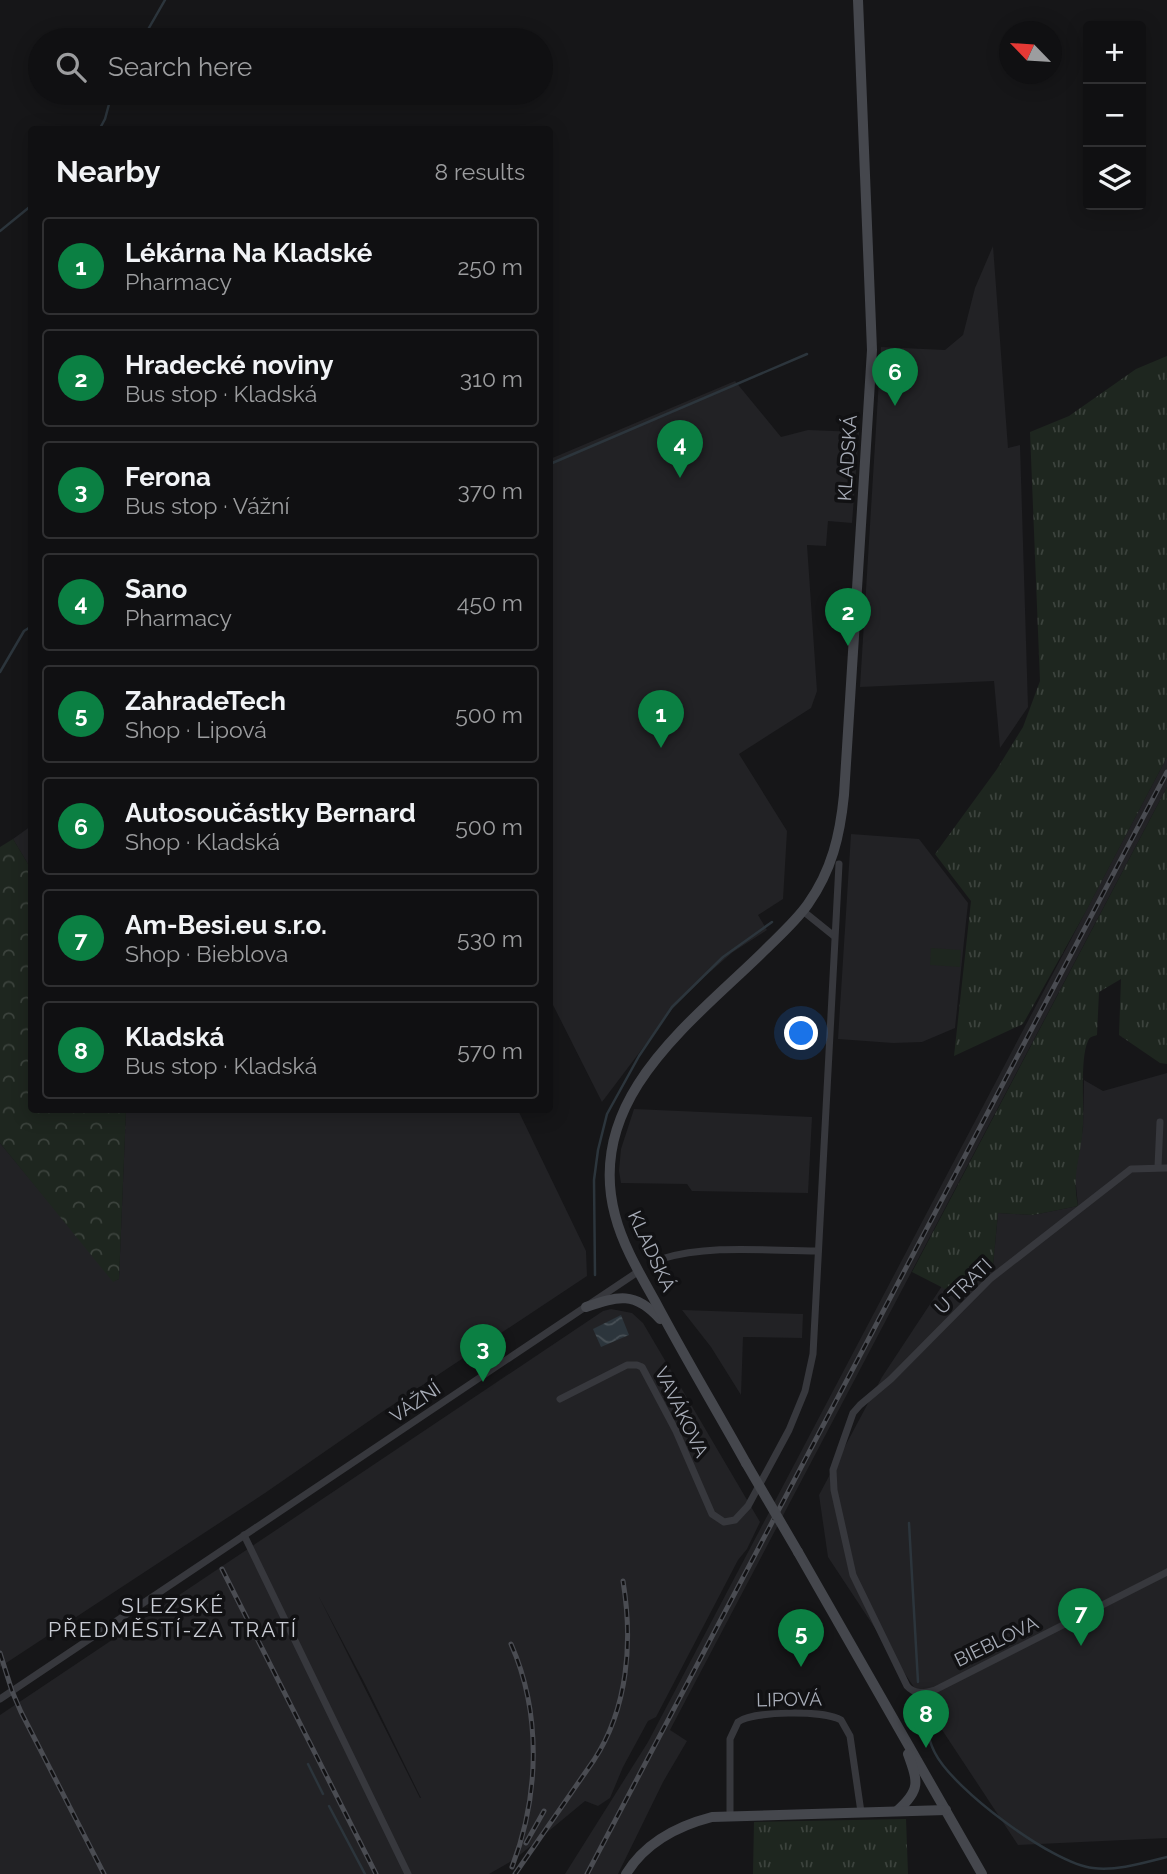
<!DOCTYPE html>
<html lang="en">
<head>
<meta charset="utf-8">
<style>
  body { margin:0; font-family:Raleway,sans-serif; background:#1e1e20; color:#f1f3f6 }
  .controls { position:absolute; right:21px; top:21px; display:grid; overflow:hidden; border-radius:7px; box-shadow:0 4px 18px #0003 }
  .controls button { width:63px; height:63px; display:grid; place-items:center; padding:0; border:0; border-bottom:2px solid #303032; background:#101012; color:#f1f3f6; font:35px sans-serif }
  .compass { position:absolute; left:999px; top:21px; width:63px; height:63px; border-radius:50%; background:#101012; box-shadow:0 4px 18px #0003; rotate:295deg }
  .you { position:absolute; left:802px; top:1034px; width:24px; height:24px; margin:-18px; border:5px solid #fff; border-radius:50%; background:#1a73e8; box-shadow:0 0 0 10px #1a73e833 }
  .badge { display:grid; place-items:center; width:46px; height:46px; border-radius:50%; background:#0b8043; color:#fff; font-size:23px; font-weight:700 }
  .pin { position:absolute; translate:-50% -58px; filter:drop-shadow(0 2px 4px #0008) }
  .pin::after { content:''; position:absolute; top:37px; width:24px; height:21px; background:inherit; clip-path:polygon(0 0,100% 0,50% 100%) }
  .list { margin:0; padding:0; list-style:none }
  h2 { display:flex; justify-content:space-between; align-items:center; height:91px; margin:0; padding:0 28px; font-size:30px }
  h2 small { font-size:23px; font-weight:400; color:#9c9d9f }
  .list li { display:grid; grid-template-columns:46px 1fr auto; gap:21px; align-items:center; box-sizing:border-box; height:98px; margin:0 14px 14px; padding:0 14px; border:2px solid #303032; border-radius:7px }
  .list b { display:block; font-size:26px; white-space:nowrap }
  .list p { margin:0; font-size:23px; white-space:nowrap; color:#9c9d9f }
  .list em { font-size:23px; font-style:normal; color:#9c9d9f }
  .icon { flex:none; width:38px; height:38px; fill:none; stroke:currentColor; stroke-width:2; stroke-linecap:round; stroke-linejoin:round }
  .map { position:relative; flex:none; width:1167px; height:1874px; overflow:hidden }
  .search { position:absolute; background:#101012; box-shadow:0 4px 18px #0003; left:28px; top:28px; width:525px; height:77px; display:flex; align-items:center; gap:18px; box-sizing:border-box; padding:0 24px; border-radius:38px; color:#9c9d9f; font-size:26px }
  .panel { position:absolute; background:#101012; box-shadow:0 4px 18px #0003; left:28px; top:126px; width:525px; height:987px; border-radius:7px }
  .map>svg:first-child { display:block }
</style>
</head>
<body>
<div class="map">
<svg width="1167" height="1874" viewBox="0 0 1167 1874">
  <defs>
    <pattern id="grass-tufts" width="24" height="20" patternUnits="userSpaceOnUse" patternTransform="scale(1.75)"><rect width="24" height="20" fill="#1e261f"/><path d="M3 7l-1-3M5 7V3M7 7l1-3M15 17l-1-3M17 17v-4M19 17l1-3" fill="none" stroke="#3c433d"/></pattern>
    <pattern id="forest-crowns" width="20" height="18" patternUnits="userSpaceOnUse" patternTransform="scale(1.75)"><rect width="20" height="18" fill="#1e261f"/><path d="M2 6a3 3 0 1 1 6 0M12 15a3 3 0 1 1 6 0" fill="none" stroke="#3c433d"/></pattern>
    <pattern id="water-waves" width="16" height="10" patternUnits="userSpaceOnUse" patternTransform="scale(1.75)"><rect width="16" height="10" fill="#2c353c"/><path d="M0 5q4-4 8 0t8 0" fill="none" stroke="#485056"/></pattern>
  </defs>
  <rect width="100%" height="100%" fill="#161618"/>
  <!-- built -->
  <g fill="#222225" fill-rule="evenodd">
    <path d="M 993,246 L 1008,448 L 1020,445 L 1028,707 L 1000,748 L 994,681 L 860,687 L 881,347 L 945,350 L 963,335 L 975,288 Z"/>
    <path d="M 735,381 L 781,437 L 808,430 L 859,432 L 852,523 L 828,521 L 826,546 L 807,545 L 817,691 L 811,708 L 739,754 L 787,831 L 783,899 L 758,915 L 767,930 L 733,952 L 704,977 L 673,1008 L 602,1102 L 550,999 L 550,459 Z"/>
    <path d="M 1167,757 L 1167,787 L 670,1730 L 687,1741 L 663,1782 L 618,1874 L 565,1874 L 648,1742 Z"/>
    <path d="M 31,826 L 31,869 L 13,839 Z"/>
    <path d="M 851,834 L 919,839 L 968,903 L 955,1028 L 922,1042 L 893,1043 L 838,1039 Z"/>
    <path d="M 1167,1073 L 1167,1838 L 1018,1845 L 828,1557 L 819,1495 L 882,1377 L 942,1286 L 953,1293 L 968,1290 L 993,1266 L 998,1213 L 1033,1215 L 1078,1206 L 1075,1176 L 1083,1128 L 1084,1080 L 1103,1091 Z"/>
    <path d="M 634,1109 L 812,1117 L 808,1193 L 692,1191 L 687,1184 L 621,1183 L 619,1171 L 621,1149 Z"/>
    <path d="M 126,1110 L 518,1110 L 586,1251 L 587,1276 L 382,1412 L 265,1493 L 0,1667 L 0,1143 L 114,1281 L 119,1279 Z"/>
    <path d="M 611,1309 L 632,1313 L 643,1323 L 760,1522 L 747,1549 L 738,1560 L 656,1717 L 648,1721 L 623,1767 L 610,1798 L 598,1806 L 585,1801 L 515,1859 L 489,1874 L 0,1874 L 0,1715 L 603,1311 ZM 318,1595 L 365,1684 L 421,1798 L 420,1798 Z"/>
    <path d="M 682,1310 L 803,1314 L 802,1338 L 743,1337 L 741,1395 L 711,1347 Z"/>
  </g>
  <!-- grass -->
  <g fill="url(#grass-tufts)">
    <path d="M 1167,356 L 1167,757 L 1085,913 L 1023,1024 L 954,1056 L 971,901 L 935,854 L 997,769 L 1023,727 L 1040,681 L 1030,432 L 1069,416 L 1136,369 Z"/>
    <path d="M 1167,787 L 1167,1064 L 1160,1063 L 1119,1035 L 1121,979 L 1099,992 L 1097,1035 C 1092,1037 1090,1036 1088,1041 C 1080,1058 1084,1104 1083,1124 C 1082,1156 1071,1171 1078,1206 L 1033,1215 L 998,1213 L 993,1266 C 982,1276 968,1296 953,1293 L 912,1272 Z"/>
    <path d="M 906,1819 L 908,1874 L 753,1874 L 754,1822 Z"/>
  </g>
  <!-- forest -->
  <path fill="url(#forest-crowns)" d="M 13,839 L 31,869 L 32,1110 L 126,1110 L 119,1279 L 113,1282 L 0,1143 L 0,847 Z"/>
  <!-- pitch -->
  <path fill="#1e261f" d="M 931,948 L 961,950 L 960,967 L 930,965 Z"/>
  <!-- water -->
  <path fill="url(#water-waves)" d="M 621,1315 L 629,1335 L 601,1347 L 593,1329 Z"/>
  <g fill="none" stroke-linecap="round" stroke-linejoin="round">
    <!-- stream -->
    <g stroke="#2c353c" stroke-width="2.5">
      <path d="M 142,40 L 165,0"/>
      <path d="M 99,130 L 105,119 L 112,93"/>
      <path d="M 0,231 L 32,205"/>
      <path d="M 550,464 L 807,354"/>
      <path d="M 0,672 L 24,631 L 32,626"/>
      <path d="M 595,1275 L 594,1180 L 598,1150 L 607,1114 L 639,1056 L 672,1007 L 723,957 L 772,922"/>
      <path d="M 909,1523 L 918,1682"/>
      <path d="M 919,1696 C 924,1714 926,1737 935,1753 C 953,1789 1053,1864 1093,1868 C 1117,1871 1143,1863 1167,1857"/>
      <path d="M 308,1764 L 323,1794"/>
      <path d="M 329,1806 L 365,1874"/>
    </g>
    <!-- street -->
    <g stroke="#37383d" stroke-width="7">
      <path d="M 803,911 L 834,936"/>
      <path d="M 1158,1167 L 1160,1122"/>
      <path d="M 1167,1168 L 1131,1169 L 990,1279 L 891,1379 L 860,1405 L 853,1413 L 833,1470 L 834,1490 L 853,1575 L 907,1686 C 915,1695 925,1693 935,1690 L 1167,1572"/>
      <path d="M 661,1259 C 711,1244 766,1251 818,1251"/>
      <path d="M 560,1399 L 627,1365 L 637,1365 L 642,1367 L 676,1431 L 712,1514 L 724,1522 L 735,1520 L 748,1506 L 789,1430 L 805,1391 L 813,1354 L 839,864"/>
      <path d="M 244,1535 L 408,1874"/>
      <path d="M 0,1699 L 639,1271"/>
      <path d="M 730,1815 L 730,1739 L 738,1722 C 753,1711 824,1710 841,1720 L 850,1736 L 861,1812"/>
    </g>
    <!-- secondary -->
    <g stroke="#45474d" stroke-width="10">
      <path d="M 586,1307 C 618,1296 635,1291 660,1319"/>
      <path d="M 746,1463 C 716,1409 684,1356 655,1301 C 640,1274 623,1246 615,1215 C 584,1098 692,1022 765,950 C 780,935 796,921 808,904 C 832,870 840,835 844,795 L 872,350 L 858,0"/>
      <path d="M 798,1552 L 982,1874"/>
      <path d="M 897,1811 C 921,1790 918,1782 908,1754"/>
      <path d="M 626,1874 C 645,1843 677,1826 712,1817 L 946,1810"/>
    </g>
    <!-- rail casing -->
    <g stroke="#4a4c52" stroke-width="5">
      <g id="rail">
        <path d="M 222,1569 L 376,1874"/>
        <path d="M 511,1644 C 542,1714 539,1797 512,1867"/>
        <path d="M 0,1653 L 12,1691 L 21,1712 L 104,1874"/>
        <path d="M 526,1843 L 544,1811"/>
        <path d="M 515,1874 L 594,1760 C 628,1708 633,1642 623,1581"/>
        <path d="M 587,1874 L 1167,772"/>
      </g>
    </g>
    <!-- rail -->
    <use href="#rail" stroke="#111113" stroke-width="2.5" stroke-dasharray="8" stroke-linecap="butt"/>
    <!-- secondary-bridge -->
    <path stroke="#45474d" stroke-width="10" d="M 746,1463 L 798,1552"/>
  </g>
  <g text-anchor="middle" stroke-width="7" stroke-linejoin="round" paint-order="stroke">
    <!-- street labels -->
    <g font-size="19" fill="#a8adb8" stroke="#111113">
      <text transform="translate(847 458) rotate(-86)" y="7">KLADSKÁ</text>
      <text transform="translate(652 1251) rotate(65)" y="7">KLADSKÁ</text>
      <text transform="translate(963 1286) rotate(-44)" y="7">U TRATI</text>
      <text transform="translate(415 1402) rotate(-34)" y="7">VÁŽNÍ</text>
      <text transform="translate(682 1412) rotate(64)" y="7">VAVÁKOVA</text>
      <text transform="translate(996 1641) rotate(-26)" y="7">BIEBLOVA</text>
      <text transform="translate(789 1699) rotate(-1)" y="7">LIPOVÁ</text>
    </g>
    <!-- neighbourhood labels -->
    <g font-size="21" letter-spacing="2" fill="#c9ccd4" stroke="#111113">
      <text x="173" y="1613">SLEZSKÉ<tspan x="173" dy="24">PŘEDMĚSTÍ-ZA TRATÍ</tspan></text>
    </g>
  </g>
</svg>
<div class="controls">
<button>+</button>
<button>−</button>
<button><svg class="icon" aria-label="layers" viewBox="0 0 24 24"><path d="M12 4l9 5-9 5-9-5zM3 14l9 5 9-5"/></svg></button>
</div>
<svg class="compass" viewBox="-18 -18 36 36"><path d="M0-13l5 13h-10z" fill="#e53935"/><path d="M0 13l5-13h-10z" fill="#9c9d9f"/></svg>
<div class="you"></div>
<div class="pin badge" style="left:661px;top:748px">1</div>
<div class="pin badge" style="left:848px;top:646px">2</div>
<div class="pin badge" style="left:483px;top:1382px">3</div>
<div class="pin badge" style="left:680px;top:478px">4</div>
<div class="pin badge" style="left:801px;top:1667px">5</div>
<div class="pin badge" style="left:895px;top:406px">6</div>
<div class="pin badge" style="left:1081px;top:1646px">7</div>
<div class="pin badge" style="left:926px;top:1748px">8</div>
<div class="search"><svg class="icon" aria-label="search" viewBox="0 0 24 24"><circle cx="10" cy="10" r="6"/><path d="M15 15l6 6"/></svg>Search here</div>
<section class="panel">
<h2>Nearby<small>8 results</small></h2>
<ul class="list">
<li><span class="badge">1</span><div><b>Lékárna Na Kladské</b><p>Pharmacy</p></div><em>250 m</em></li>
<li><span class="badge">2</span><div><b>Hradecké noviny</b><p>Bus stop · Kladská</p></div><em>310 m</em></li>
<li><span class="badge">3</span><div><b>Ferona</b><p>Bus stop · Vážní</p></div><em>370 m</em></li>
<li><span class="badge">4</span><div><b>Sano</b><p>Pharmacy</p></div><em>450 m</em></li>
<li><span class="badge">5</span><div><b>ZahradeTech</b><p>Shop · Lipová</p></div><em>500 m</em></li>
<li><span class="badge">6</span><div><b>Autosoučástky Bernard</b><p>Shop · Kladská</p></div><em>500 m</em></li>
<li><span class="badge">7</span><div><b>Am-Besi.eu s.r.o.</b><p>Shop · Bieblova</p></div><em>530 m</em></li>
<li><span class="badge">8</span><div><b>Kladská</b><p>Bus stop · Kladská</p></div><em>570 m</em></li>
</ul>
</section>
</div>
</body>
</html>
